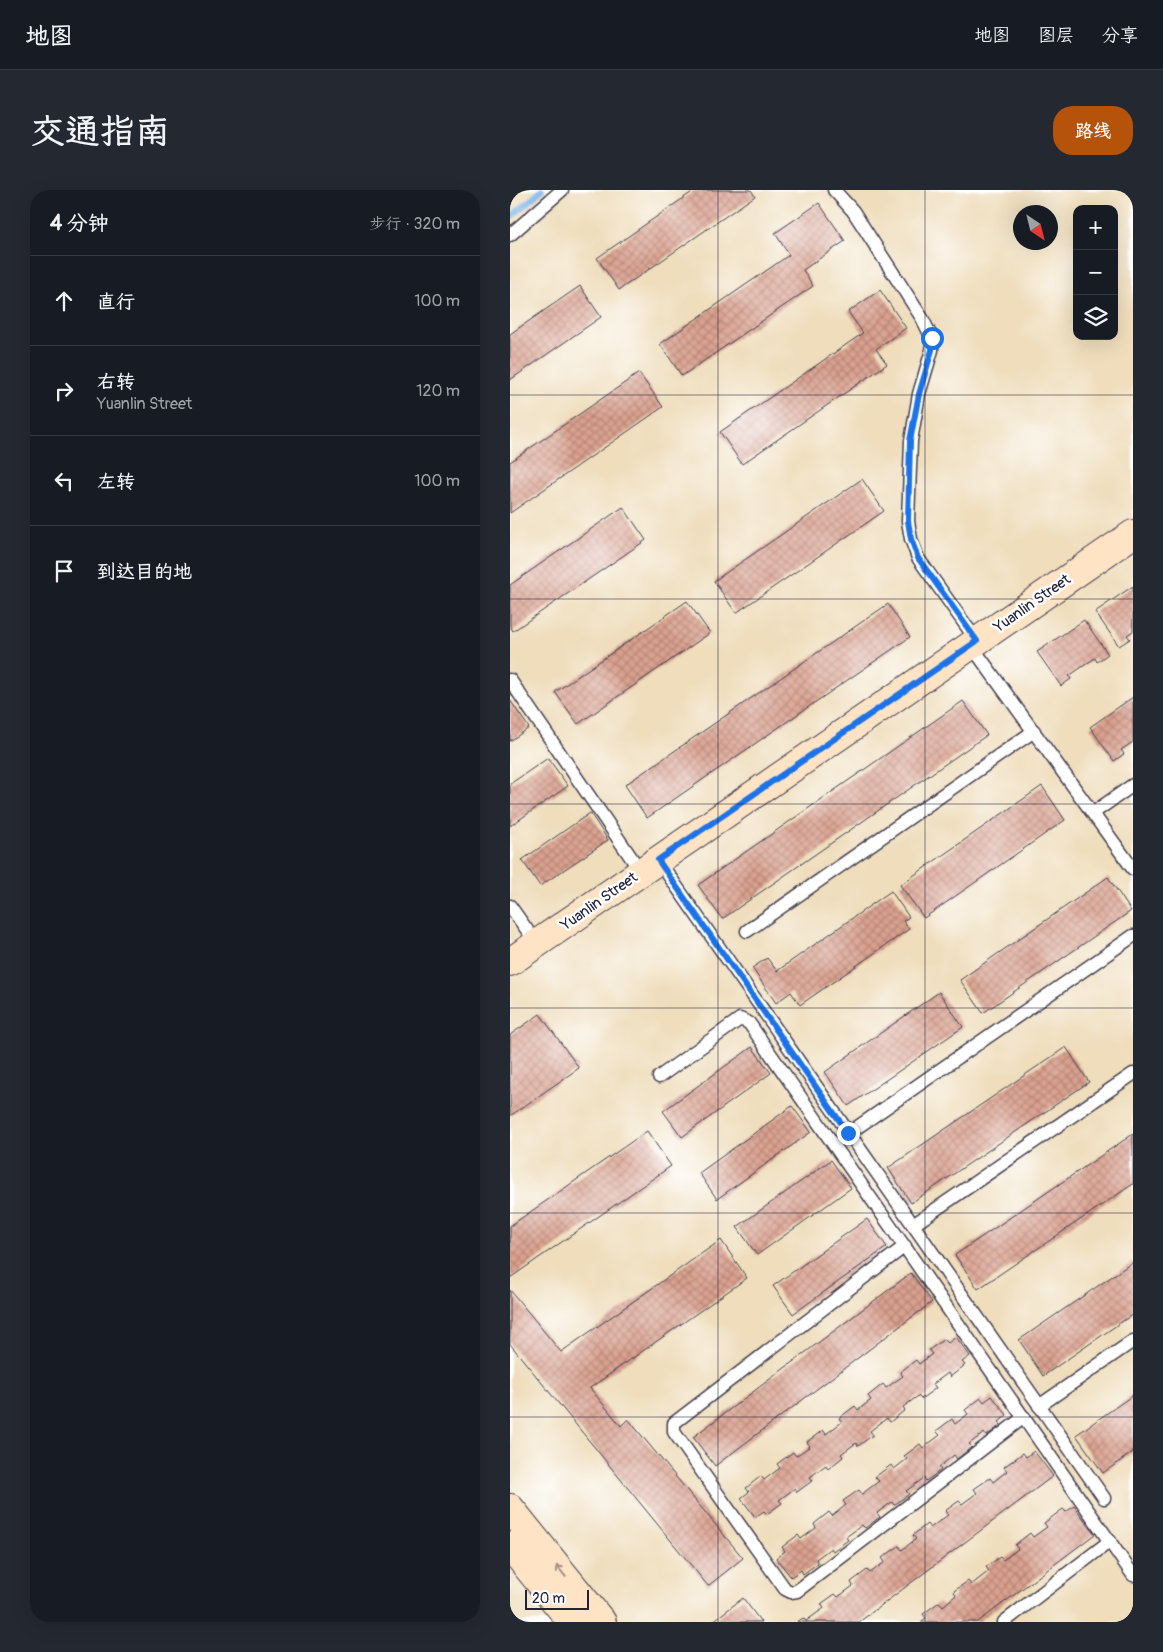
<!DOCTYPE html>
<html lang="zh">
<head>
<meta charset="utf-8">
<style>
  body { margin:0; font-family:Pangolin,"LXGW WenKai TC",sans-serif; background:#242831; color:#f1f3f6 }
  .controls { position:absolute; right:15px; top:15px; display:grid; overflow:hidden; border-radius:10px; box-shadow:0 5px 20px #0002 }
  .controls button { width:45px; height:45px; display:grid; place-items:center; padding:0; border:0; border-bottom:1px solid #363941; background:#171b24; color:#f1f3f6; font:25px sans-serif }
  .compass { position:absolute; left:503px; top:15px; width:45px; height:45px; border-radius:50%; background:#171b24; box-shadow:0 5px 20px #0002; rotate:145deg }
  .scale { position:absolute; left:15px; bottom:12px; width:64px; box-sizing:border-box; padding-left:5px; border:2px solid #22223b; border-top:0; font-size:14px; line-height:18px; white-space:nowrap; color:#22223b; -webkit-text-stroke:4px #fff; paint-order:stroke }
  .stop { position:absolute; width:15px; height:15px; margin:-11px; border:4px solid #1a73e8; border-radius:50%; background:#fff }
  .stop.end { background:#1a73e8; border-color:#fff; box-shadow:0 1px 5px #0008 }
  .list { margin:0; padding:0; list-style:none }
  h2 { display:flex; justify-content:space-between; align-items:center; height:65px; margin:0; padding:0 20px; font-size:21px }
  h2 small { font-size:16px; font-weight:400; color:#9ea1a6 }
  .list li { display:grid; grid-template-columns:32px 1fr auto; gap:15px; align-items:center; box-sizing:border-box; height:90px; padding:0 20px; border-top:1px solid #363941 }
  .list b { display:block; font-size:19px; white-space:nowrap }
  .list p { margin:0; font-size:16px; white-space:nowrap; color:#9ea1a6 }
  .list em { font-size:16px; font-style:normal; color:#9ea1a6 }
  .icon { flex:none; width:28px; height:28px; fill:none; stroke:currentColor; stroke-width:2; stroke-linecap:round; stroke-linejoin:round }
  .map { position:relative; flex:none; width:623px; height:1432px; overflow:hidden; border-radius:20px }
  header { display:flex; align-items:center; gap:30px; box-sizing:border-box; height:70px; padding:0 25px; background:#171b24; border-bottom:1px solid #363941 }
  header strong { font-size:24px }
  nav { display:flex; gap:28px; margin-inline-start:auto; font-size:18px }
  .intro { display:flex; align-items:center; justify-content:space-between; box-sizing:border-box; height:120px; padding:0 30px }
  h1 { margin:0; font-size:35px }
  .button { padding:12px 22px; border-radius:20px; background:#b45309; color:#fff; font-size:18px; font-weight:700 }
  main { display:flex; gap:30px; padding:0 30px }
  aside { flex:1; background:#171b24; border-radius:20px; box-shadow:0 5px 20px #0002 }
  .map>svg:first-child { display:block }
</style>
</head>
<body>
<header>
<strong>地图</strong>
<nav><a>地图</a><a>图层</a><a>分享</a></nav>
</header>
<div class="intro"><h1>交通指南</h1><a class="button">路线</a></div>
<main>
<aside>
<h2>4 分钟<small>步行 · 320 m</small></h2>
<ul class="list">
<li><svg class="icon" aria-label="ahead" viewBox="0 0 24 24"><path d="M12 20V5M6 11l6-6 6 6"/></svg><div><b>直行</b></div><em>100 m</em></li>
<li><svg class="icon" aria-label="right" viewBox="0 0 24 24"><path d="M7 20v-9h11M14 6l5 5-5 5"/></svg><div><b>右转</b><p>Yuanlin Street</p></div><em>120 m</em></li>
<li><svg class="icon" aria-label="left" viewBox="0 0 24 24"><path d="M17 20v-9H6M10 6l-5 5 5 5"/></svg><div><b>左转</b></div><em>100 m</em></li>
<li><svg class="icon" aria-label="arrive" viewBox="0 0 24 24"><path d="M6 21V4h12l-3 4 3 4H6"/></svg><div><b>到达目的地</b></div></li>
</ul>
</aside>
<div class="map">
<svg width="623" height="1432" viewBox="0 0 623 1432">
  <defs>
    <pattern id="building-cross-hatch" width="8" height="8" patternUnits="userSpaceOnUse" patternTransform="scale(1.25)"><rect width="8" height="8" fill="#dba18f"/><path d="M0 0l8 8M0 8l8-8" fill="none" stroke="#b18376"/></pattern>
  </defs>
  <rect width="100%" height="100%" fill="#fff"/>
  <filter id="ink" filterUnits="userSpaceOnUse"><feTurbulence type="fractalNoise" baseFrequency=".02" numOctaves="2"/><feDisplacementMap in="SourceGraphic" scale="10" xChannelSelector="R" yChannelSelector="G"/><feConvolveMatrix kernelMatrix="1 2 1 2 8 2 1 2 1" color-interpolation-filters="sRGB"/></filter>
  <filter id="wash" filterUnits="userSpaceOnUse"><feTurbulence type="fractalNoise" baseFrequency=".0096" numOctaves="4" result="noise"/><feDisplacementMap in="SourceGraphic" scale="20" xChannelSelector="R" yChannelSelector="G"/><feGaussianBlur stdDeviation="1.12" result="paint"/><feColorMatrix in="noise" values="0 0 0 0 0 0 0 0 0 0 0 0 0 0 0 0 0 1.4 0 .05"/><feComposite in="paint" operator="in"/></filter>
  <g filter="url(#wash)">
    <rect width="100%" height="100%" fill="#efddbb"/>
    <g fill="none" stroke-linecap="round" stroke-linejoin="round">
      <!-- stream -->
      <path stroke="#75b2e7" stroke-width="6" d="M 0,28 L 32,0"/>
    </g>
    <g id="blocks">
      <!-- building -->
      <g fill="url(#building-cross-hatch)">
        <path d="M 185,0 L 241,0 L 245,6 L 109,100 L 87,68 Z"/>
        <path d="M 309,13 L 335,51 L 293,80 L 303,96 L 172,186 L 150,154 L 279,65 L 265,43 Z"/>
        <path d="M 70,96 L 91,127 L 0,190 L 0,144 Z"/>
        <path d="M 370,100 L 396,138 L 366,159 L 377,174 L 232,274 L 210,242 L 353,143 L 338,122 Z"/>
        <path d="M 129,183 L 153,217 L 0,323 L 0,272 Z"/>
        <path d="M 352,289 L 374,321 L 226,423 L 204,391 Z"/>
        <path d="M 113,317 L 136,350 L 3,441 L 0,436 L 0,395 Z"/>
        <path d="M 623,396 L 623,441 L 617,445 L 620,449 L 609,456 L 585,422 Z"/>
        <path d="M 177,411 L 200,443 L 68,534 L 45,502 Z"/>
        <path d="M 378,414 L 400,447 L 137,628 L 115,595 Z"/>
        <path d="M 574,430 L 598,464 L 587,472 L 585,468 L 559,486 L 561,489 L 551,496 L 527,462 Z"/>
        <path d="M 623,507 L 623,552 L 611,560 L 614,564 L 604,571 L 580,537 Z"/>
        <path d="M 0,510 L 19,538 L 0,551 Z"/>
        <path d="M 453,511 L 477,545 L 212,729 L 188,695 Z"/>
        <path d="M 38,568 L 58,596 L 0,636 L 0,594 Z"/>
        <path d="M 532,596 L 555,630 L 414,728 L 390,695 Z"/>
        <path d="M 80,623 L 98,650 L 30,696 L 12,670 Z"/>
        <path d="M 598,687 L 621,721 L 473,823 L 450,790 Z"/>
        <path d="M 381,701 L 399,727 L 393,731 L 399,739 L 290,815 L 281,802 L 266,813 L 242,778 L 257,768 L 267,781 Z"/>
        <path d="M 429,802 L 453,837 L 338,916 L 315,882 Z"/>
        <path d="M 30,824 L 69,878 L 0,926 L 0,845 Z"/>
        <path d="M 242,857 L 261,883 L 172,947 L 153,921 Z"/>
        <path d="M 556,857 L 579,892 L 401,1013 L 378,978 Z"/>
        <path d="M 282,916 L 301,942 L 207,1009 L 189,983 Z"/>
        <path d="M 137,941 L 161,976 L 0,1088 L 0,1036 Z"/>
        <path d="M 623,944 L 623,994 L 468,1099 L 445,1065 Z"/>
        <path d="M 321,970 L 341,998 L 247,1065 L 227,1037 Z"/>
        <path d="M 357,1029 L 377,1057 L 283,1124 L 263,1096 Z"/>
        <path d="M 211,1050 L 237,1088 L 80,1198 L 111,1236 L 118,1229 L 233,1368 L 198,1396 L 0,1154 L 0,1100 L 51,1162 Z"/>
        <path d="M 623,1072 L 623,1124 L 533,1186 L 509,1150 Z"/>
        <path d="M 401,1083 L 422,1112 L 205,1276 L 183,1247 Z"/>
        <path d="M 446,1147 L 460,1166 L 452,1172 L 455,1175 L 440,1187 L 438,1183 L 423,1194 L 426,1198 L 411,1209 L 408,1206 L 393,1217 L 395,1220 L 380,1232 L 377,1228 L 360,1241 L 363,1245 L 348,1256 L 346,1253 L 331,1264 L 333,1267 L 318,1279 L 316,1275 L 300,1287 L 302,1291 L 287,1302 L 285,1298 L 269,1310 L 272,1313 L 257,1324 L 254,1321 L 245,1327 L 231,1308 L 239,1302 L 236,1298 L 251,1286 L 254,1290 L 270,1278 L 267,1274 L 283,1262 L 286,1266 L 300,1256 L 297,1252 L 313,1240 L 316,1244 L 332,1232 L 329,1228 L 345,1216 L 348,1220 L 361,1210 L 358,1206 L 373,1194 L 376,1198 L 393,1186 L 390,1182 L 406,1170 L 409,1174 L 422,1164 L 419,1160 L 434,1149 L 438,1153 Z"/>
        <path d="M 623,1205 L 623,1262 L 593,1283 L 566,1245 Z"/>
        <path d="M 482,1206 L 497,1225 L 489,1232 L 491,1235 L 476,1246 L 474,1243 L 459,1254 L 462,1257 L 447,1269 L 444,1265 L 429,1277 L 431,1280 L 416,1291 L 414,1288 L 396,1301 L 399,1304 L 384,1315 L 382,1312 L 367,1323 L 370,1327 L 355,1338 L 352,1335 L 336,1347 L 338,1350 L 323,1361 L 321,1358 L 306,1369 L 308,1373 L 293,1384 L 291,1380 L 281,1387 L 266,1368 L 275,1361 L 272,1357 L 288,1345 L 291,1349 L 306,1338 L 304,1334 L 319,1322 L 322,1326 L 336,1315 L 333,1311 L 349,1300 L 352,1304 L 369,1291 L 365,1287 L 381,1275 L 384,1279 L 397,1269 L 394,1266 L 410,1254 L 413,1258 L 430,1245 L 426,1241 L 442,1229 L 445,1234 L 458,1224 L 455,1220 L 471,1208 L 474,1212 Z"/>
        <path d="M 524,1261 L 543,1286 L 349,1432 L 287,1432 L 293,1428 L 296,1431 L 314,1418 L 311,1414 L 325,1404 L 328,1407 L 343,1396 L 341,1392 L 357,1380 L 360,1383 L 375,1372 L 372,1368 L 389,1356 L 392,1360 L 406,1349 L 403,1345 L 417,1334 L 420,1338 L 438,1325 L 435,1321 L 449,1311 L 452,1314 L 467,1303 L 464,1299 L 480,1288 L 483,1292 L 497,1281 L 494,1277 L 513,1263 L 516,1267 Z"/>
        <path d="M 564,1316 L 585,1344 L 468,1432 L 411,1432 L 416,1428 L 413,1424 L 429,1412 L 433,1416 L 446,1405 L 444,1401 L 458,1391 L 461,1395 L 479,1381 L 476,1377 L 490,1367 L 493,1370 L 508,1359 L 505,1355 L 520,1343 L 523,1347 L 537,1337 L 534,1333 L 553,1319 L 556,1322 Z"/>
        <path d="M 233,1408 L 251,1432 L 202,1432 Z"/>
      </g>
    </g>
  </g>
  <g filter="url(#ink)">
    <use href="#blocks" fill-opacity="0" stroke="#413e4e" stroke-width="1"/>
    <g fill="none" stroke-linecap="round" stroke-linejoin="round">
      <!-- lane casing -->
      <g stroke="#413e4e" stroke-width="15">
        <g id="lane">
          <path d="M 324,0 L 343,21 L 412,128 L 422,148 L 422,160 L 409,204 L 401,251 L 398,331 L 401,349 L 408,368 L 467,451"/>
          <path d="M 0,45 L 52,0"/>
          <path d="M 461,455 L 623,679"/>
          <path d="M 0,490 L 131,682"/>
          <path d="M 583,623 L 623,595"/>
          <path d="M 148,670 L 594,1308"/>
          <path d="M 0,716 L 27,754"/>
          <path d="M 237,741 L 524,541"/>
          <path d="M 149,887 L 230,829 L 239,833 L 623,1385"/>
          <path d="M 339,943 L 623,746"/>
          <path d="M 403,1035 L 623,884"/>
          <path d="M 395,1056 L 164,1233 L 164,1242 L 275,1399 L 281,1402 L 287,1401 L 514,1227"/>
          <path d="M 529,1216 L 623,1151"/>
          <path d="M 494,1432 L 600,1351"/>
        </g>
      </g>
      <!-- secondary casing -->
      <g stroke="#413e4e" stroke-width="30">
        <g id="secondary">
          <path d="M 0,772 L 623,344"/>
          <path d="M 0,1318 L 92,1432"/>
          <path d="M 0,1356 L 62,1432"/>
        </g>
      </g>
      <!-- lane -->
      <use href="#lane" stroke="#fff" stroke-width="12"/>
      <!-- secondary -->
      <use href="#secondary" stroke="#fee4c5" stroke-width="28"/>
    </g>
    <!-- one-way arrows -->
    <defs><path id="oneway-shaft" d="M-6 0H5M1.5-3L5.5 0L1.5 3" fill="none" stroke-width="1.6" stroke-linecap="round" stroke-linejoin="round" transform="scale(1.25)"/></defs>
    <use stroke="#9b8d87" href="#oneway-shaft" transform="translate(51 1381) rotate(-129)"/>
  </g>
  <g fill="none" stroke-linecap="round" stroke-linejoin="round" filter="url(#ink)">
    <!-- route -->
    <path stroke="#1a73e8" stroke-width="6" d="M 338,943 L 148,670 L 467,451 L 408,368 L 401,349 L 398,331 L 400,251 L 409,204 L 422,160 L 422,148"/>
  </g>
  <!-- grid -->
  <path fill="none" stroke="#22223b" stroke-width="1" stroke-opacity="0.55" d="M 208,0 L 208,1432M 415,0 L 415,1432M 0,205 L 623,205M 0,409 L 623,409M 0,614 L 623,614M 0,818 L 623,818M 0,1023 L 623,1023M 0,1227 L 623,1227"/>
  <g text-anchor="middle" stroke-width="5" stroke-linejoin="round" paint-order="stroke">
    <!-- street labels -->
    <g font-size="15" fill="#22223b" stroke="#fff">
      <text transform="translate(522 413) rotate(-35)" y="5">Yuanlin Street</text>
      <text transform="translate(89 711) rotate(-35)" y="5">Yuanlin Street</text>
    </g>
  </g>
</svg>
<div class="controls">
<button>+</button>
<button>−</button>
<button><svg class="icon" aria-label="layers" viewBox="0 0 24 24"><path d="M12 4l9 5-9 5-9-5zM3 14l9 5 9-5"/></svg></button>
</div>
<svg class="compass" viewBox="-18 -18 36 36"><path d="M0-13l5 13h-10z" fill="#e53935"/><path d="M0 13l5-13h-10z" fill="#9ea1a6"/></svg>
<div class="scale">20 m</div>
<div class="stop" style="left:422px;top:148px"></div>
<div class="stop end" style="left:338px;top:943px"></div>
</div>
</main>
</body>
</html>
